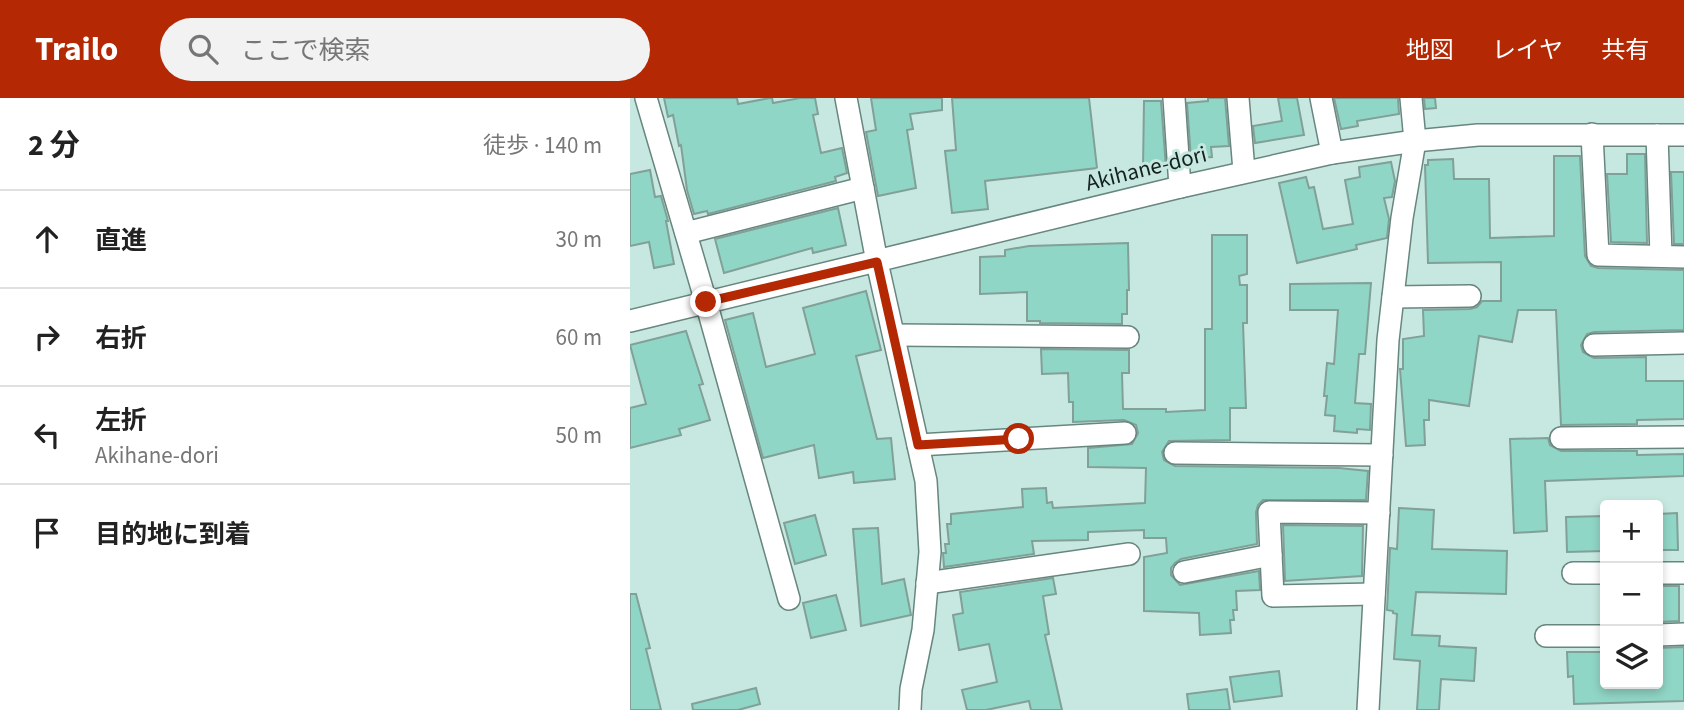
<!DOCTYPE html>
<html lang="ja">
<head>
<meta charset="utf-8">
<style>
  body { margin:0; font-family:"Source Sans 3","Noto Sans JP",sans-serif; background:#f2f2f2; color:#222 }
  .controls { position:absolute; right:21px; bottom:21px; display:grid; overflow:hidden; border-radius:7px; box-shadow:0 4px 10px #0003 }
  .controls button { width:63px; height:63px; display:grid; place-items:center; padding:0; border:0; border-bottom:2px solid #e0e0e0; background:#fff; color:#222; font:35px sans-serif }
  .stop { position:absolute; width:21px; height:21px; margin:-16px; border:5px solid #b42803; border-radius:50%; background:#fff }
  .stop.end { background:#b42803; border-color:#fff; box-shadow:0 2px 7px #0008 }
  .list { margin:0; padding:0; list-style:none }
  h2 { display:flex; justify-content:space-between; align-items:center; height:91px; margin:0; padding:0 28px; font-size:30px }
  h2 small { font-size:23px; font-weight:400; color:#767676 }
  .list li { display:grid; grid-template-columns:46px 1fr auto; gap:21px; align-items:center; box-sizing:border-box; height:98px; padding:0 28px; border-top:2px solid #e0e0e0 }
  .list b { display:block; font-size:26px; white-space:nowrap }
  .list p { margin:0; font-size:23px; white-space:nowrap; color:#767676 }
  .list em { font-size:23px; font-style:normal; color:#767676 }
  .icon { flex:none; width:38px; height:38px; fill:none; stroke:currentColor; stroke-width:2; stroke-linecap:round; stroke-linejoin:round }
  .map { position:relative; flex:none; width:1054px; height:612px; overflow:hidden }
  header { display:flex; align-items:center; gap:42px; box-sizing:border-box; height:98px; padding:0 35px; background:#b42803; color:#fff }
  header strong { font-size:33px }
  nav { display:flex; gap:38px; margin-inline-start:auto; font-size:24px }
  .search { width:490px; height:63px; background:#f2f2f2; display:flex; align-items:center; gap:18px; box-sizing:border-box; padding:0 24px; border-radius:38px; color:#767676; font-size:26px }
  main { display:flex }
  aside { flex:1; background:#fff }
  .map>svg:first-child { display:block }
</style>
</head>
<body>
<header>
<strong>Trailo</strong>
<div class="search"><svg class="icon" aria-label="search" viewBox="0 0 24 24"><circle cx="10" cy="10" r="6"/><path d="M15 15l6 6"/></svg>ここで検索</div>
<nav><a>地図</a><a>レイヤ</a><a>共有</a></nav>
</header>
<main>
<aside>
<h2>2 分<small>徒歩 · 140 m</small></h2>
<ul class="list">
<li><svg class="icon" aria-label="ahead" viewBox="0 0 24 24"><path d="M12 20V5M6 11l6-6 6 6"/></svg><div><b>直進</b></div><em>30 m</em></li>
<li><svg class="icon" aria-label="right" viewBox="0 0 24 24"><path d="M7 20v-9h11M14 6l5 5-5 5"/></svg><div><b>右折</b></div><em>60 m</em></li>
<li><svg class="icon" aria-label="left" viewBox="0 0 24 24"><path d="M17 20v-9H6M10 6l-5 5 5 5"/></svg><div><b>左折</b><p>Akihane-dori</p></div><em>50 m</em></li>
<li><svg class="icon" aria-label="arrive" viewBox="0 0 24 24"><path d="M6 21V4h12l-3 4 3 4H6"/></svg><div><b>目的地に到着</b></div></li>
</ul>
</aside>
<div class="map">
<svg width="1054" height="612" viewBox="0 0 1054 612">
  <rect width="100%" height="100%" fill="#c7e8e0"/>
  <!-- building -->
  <g fill="#90d6c6" stroke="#80a098" stroke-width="2">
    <path d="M 34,0 L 107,0 L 108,6 L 140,0 L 142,0 L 143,5 L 170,0 L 185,0 L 188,16 L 183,17 L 191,55 L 212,50 L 217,75 L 205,79 L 206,83 L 78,116 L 77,113 L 64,116 L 57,92 L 51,47 L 49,48 L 43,17 L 38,19 Z"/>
    <path d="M 241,0 L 312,0 L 312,12 L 280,16 L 283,31 L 277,32 L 286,90 L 248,98 L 236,34 L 246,32 Z"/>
    <path d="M 322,0 L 459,0 L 467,70 L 355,83 L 358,111 L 322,115 L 315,53 L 326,52 Z"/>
    <path d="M 578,0 L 595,0 L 599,48 L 581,49 L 582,59 L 561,61 L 557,5 L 578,3 Z"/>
    <path d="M 648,0 L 667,0 L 674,37 L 625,45 L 623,28 L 652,23 Z"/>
    <path d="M 704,0 L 768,0 L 769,16 L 727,23 L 728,28 L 711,31 Z"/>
    <path d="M 794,0 L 805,0 L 806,10 L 795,11 Z"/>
    <path d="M 514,3 L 531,3 L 536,70 L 513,70 Z"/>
    <path d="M 997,56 L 1015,56 L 1017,145 L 981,144 L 977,76 L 997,76 Z"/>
    <path d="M 924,58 L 950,58 L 955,158 L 961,168 L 968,170 L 1054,172 L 1054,232 L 964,234 L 957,236 L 951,247 L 953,254 L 964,260 L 1016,259 L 1016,283 L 1054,283 L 1054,321 L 1007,322 L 1007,326 L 931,327 L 926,212 L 888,212 L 882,244 L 849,238 L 839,308 L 799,302 L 799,322 L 794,322 L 795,347 L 776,348 L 770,271 L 773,271 L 773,241 L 794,238 L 793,212 L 840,211 L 847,209 L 852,203 L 871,203 L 871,164 L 798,165 L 795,67 L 798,67 L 798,62 L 823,61 L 824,81 L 859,81 L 860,140 L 924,138 Z"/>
    <path d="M 761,64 L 765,83 L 762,99 L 754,100 L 759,121 L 757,140 L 726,147 L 727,151 L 667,165 L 649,85 L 676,79 L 679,90 L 684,89 L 693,131 L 723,126 L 715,82 L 730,79 L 729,69 Z"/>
    <path d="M 20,72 L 25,99 L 31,98 L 38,123 L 36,123 L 44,166 L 24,170 L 19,144 L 0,148 L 0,76 Z"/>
    <path d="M 1041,74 L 1054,74 L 1054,146 L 1044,146 Z"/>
    <path d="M 208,110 L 216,147 L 183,155 L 182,150 L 94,175 L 85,141 Z"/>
    <path d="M 582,137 L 617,137 L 617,176 L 609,178 L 610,187 L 617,187 L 617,225 L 613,225 L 616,310 L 600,310 L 600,342 L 539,343 L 532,354 L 534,362 L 545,368 L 709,370 L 738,373 L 736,402 L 633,402 L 628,407 L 626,414 L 627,446 L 551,461 L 545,465 L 541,470 L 541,477 L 550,487 L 629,473 L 630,492 L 606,493 L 607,512 L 603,512 L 604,522 L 600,522 L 601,535 L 570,537 L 569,515 L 514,513 L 514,459 L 537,455 L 536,440 L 514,440 L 514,432 L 458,434 L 458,442 L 402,443 L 404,456 L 314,469 L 313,455 L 316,455 L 315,446 L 319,446 L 317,426 L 321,426 L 321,416 L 393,409 L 392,391 L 416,390 L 417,405 L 422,404 L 423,410 L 515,405 L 516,370 L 458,369 L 458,350 L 502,346 L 508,335 L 506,327 L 494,322 L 443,324 L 443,304 L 439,304 L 438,275 L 412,276 L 411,251 L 499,252 L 499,275 L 492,275 L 493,311 L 536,311 L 536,314 L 575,312 L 575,231 L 582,231 Z"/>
    <path d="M 498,145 L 499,192 L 497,192 L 497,216 L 492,216 L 492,226 L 410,225 L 410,223 L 397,223 L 397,194 L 350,196 L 350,159 L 375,158 L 375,152 L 399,148 Z"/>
    <path d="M 741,185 L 735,256 L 729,256 L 725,305 L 741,306 L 740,332 L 727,331 L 727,335 L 704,333 L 705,318 L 695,317 L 697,298 L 694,298 L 697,265 L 704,266 L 708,212 L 660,212 L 660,186 Z"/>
    <path d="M 236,193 L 251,252 L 226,258 L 247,341 L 261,340 L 265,381 L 224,385 L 223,374 L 189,380 L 184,347 L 133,360 L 95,222 L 123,215 L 136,269 L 185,256 L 173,210 Z"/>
    <path d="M 56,233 L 73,286 L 69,287 L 80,322 L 49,331 L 51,337 L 0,350 L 0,310 L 16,306 L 0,247 Z"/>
    <path d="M 918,340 L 920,347 L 931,353 L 1007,353 L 1007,357 L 1054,356 L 1054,378 L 915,383 L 917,433 L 884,435 L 880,341 Z"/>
    <path d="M 769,410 L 804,412 L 802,451 L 877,453 L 876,496 L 786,494 L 782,537 L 810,538 L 809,548 L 846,550 L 844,583 L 811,581 L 809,612 L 787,612 L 790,563 L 764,561 L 767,516 L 763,515 L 763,513 L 757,512 L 760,450 L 767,451 Z"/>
    <path d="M 1047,415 L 1048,452 L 1028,452 L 1028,416 Z"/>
    <path d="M 185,417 L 196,457 L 165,466 L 154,425 Z"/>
    <path d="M 975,418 L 975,453 L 937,454 L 936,419 Z"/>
    <path d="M 653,427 L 733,428 L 732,478 L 655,483 Z"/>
    <path d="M 248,430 L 252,486 L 274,481 L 281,517 L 231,528 L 223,431 Z"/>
    <path d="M 423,480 L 426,496 L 413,498 L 419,536 L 415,537 L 432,612 L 401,612 L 399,603 L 356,612 L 337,612 L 332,592 L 367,584 L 359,546 L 329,552 L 323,517 L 333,515 L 330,494 Z"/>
    <path d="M 1028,488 L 1049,488 L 1049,523 L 1028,524 Z"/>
    <path d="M 0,496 L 6,496 L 20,550 L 16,551 L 31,612 L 0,612 Z"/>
    <path d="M 206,497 L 216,532 L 181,540 L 173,505 Z"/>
    <path d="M 1054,549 L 1054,603 L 944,606 L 943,578 L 938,579 L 937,554 L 975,554 L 975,586 L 1028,586 L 1028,550 Z"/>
    <path d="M 649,573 L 652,598 L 604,604 L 600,579 Z"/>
    <path d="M 126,590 L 130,606 L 108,612 L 63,612 L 62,606 Z"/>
    <path d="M 597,591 L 600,612 L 559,612 L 557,596 Z"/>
  </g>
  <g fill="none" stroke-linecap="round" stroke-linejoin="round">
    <!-- minor casing -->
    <g stroke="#67867e" stroke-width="24">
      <g id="minor">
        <path d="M 16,0 L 76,204 L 159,501"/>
        <path d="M 216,0 L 247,164 L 296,383 L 300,454 L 293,532 L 281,591 L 280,612"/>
        <path d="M 544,0 L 550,89"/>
        <path d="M 608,0 L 614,73"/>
        <path d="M 691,0 L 702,55"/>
        <path d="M 962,36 L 968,157 L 1054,159"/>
        <path d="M 1027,37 L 1031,158"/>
        <path d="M 56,135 L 233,90"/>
        <path d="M 763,199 L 840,198"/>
        <path d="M 0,223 L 550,89 L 702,55 L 785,43 L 848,37 L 1054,37"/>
        <path d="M 264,237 L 498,239"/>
        <path d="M 964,247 L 1054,245"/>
        <path d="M 931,340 L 1054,339"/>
        <path d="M 288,347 L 495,335"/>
        <path d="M 545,355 L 752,357"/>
        <path d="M 554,474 L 641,457"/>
        <path d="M 943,475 L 975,475"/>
        <path d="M 1028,475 L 1054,475"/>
        <path d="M 297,485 L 499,456"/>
        <path d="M 744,496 L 643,498 L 639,414 L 749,415"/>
        <path d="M 1028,537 L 1054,536"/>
        <path d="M 916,538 L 975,538"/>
        <path d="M 738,612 L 758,242 L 772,120 L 785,43 L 781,0"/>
      </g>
    </g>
    <!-- minor -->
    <use href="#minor" stroke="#fff" stroke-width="21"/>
  </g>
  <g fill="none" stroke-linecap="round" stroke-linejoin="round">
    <!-- route -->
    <path stroke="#b42803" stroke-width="9" d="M 76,204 L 247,164 L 288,347 L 389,341"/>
  </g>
  <g text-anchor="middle" stroke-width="6" stroke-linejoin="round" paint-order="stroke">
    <!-- street labels -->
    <g font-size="23" fill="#15211e" stroke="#c7e8e0">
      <text transform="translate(516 70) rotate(-14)" y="8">Akihane-dori</text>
    </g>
  </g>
</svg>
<div class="controls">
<button>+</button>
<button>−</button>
<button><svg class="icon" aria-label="layers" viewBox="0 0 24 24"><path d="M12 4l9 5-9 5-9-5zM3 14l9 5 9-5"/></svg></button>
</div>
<div class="stop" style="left:389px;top:341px"></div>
<div class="stop end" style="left:76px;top:204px"></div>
</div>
</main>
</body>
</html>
